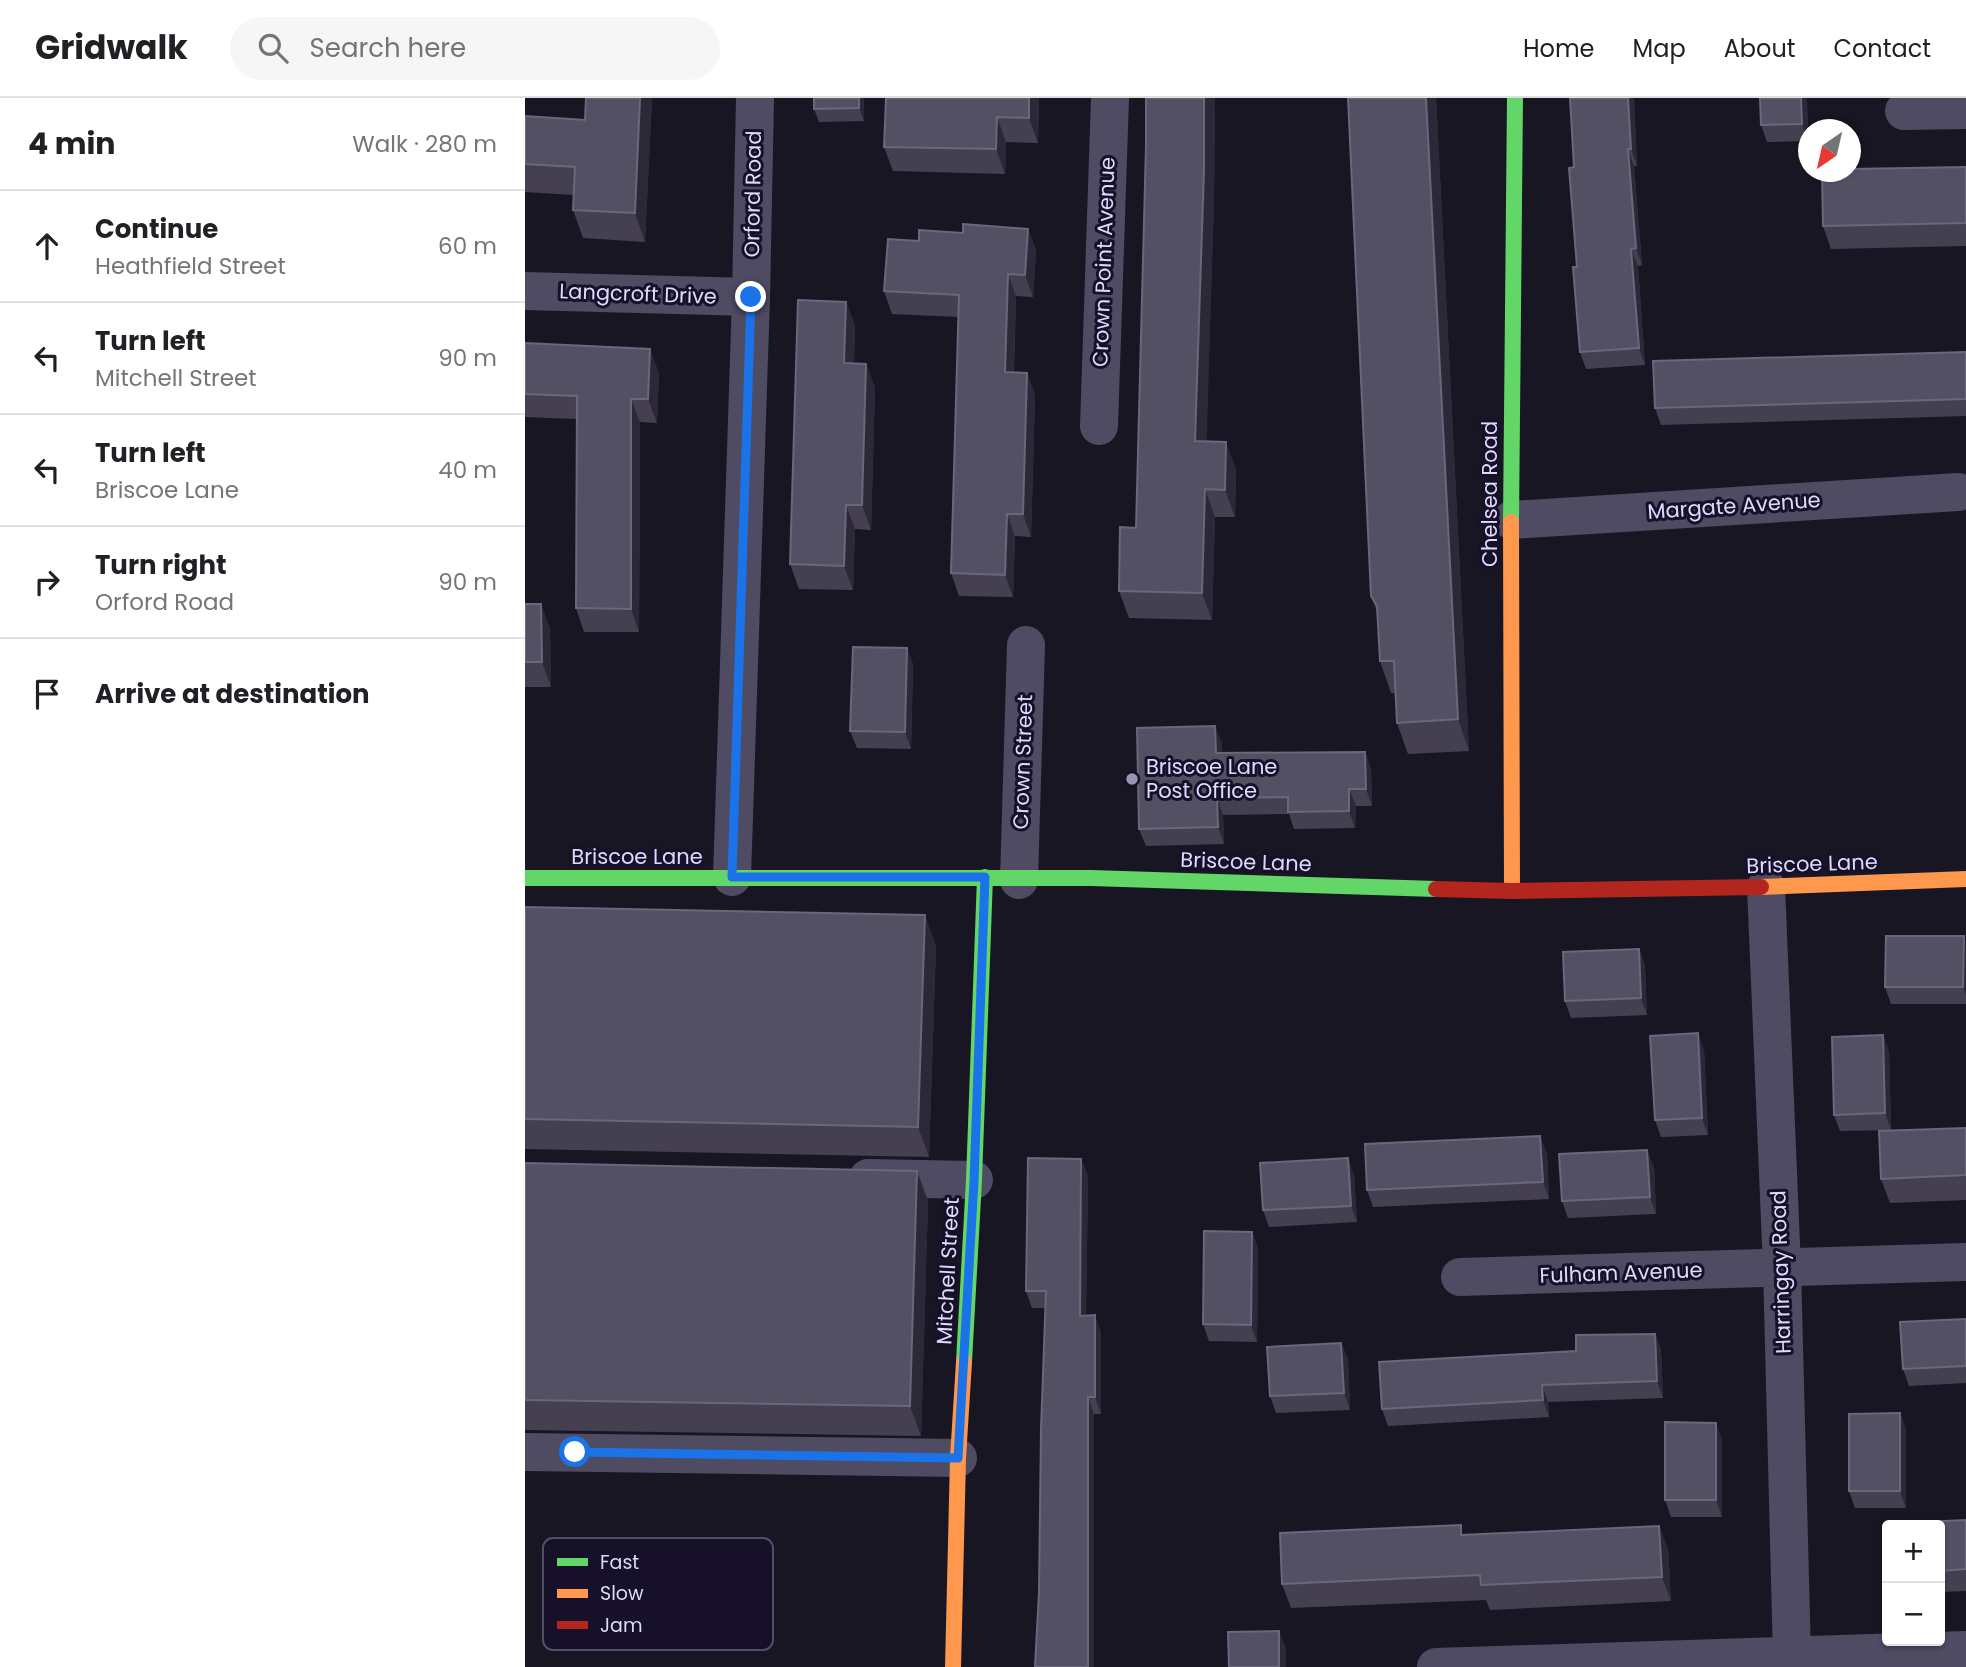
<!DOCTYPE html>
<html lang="en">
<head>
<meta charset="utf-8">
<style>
  body { margin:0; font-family:Poppins,sans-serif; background:#f6f6f6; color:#202124 }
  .controls { position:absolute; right:21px; bottom:21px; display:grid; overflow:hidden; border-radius:7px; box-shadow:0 2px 5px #0004 }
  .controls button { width:63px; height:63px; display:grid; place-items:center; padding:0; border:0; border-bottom:2px solid #e0e0e0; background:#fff; color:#202124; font:35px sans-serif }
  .compass { position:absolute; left:1273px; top:21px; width:63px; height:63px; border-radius:50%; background:#fff; box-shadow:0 2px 5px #0004; rotate:214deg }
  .stop { position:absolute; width:21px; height:21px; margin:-16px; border:5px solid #1a73e8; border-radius:50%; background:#fff }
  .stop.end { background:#1a73e8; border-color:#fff; box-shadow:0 2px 7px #0008 }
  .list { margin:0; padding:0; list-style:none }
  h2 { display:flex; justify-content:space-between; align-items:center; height:91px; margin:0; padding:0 28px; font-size:30px }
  h2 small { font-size:23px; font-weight:400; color:#757577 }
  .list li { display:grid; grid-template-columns:46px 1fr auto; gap:21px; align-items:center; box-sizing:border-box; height:112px; padding:0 28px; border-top:2px solid #e0e0e0 }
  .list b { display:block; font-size:26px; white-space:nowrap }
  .list p { margin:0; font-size:23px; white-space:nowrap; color:#757577 }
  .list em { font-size:23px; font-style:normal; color:#757577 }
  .icon { flex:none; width:38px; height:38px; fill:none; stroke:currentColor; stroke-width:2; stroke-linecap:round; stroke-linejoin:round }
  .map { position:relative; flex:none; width:1441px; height:1569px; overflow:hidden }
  header { display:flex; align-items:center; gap:42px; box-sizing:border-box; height:98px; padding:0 35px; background:#fff; border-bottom:2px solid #e0e0e0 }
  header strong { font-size:33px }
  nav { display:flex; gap:38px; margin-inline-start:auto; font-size:24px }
  .search { width:490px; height:63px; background:#f6f6f6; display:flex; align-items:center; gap:18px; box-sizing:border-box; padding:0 24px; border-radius:38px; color:#757577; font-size:26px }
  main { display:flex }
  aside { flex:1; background:#fff }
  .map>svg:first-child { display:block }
</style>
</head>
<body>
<header>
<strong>Gridwalk</strong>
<div class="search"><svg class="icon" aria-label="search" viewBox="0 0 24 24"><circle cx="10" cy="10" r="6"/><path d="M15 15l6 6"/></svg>Search here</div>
<nav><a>Home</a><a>Map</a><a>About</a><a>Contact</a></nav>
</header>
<main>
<aside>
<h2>4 min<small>Walk · 280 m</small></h2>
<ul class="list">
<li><svg class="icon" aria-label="ahead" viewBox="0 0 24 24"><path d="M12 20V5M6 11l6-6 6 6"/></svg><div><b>Continue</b><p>Heathfield Street</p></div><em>60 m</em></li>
<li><svg class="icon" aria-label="left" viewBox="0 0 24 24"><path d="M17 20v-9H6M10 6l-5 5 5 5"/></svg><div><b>Turn left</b><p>Mitchell Street</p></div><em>90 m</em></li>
<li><svg class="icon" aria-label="left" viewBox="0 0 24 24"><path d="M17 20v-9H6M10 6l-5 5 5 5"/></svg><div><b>Turn left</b><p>Briscoe Lane</p></div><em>40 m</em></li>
<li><svg class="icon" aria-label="right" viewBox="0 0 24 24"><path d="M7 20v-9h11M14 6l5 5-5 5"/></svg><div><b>Turn right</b><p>Orford Road</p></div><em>90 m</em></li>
<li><svg class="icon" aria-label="arrive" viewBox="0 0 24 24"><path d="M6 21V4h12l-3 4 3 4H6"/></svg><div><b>Arrive at destination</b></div></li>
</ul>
</aside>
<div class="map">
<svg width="1441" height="1569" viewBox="0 0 1441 1569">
  <rect width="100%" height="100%" fill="#191623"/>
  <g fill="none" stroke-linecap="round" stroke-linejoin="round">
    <!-- street -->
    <g stroke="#4e4b63" stroke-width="38">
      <path d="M 1379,13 L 1441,12"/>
      <path d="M 0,193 L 226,199"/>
      <path d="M 574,328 L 585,0"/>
      <path d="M 986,422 L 1433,394"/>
      <path d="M 207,779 L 226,199 L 230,0"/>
      <path d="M 494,782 L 501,547"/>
      <path d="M 1241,789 L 1257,1170 L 1267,1559"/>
      <path d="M 343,1080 L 449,1082"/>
      <path d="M 935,1179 L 1441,1164"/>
      <path d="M 0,1354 L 433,1360"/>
      <path d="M 911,1569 L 1441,1552"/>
    </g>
    <!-- fast -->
    <g stroke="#63d668" stroke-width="16">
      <path d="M 986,424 L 990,0"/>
      <path d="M 0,780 L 566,780 L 911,791"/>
      <path d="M 439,1264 L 449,1082 L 460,779"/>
    </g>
    <!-- slow -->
    <g stroke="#ff974d" stroke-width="16">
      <path d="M 986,424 L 987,793"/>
      <path d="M 1236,789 L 1441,781"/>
      <path d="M 428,1569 L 433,1360 L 439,1264"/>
    </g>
    <!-- jam -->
    <path stroke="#b3261e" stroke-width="16" d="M 911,791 L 987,793 L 1236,789"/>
  </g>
  <!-- wall -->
  <g fill="#444052">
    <path d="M 61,0 L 127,0 L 120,144 L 58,140 L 48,112 L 49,97 L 0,94 L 0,18 L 60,22 Z"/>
    <path d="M 339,0 L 339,23 L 294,24 L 289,11 Z"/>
    <path d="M 361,0 L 514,0 L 513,45 L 481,44 L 480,76 L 368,73 L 359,49 Z"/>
    <path d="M 621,0 L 690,0 L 689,100 L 681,343 L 711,371 L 710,419 L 690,419 L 687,522 L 604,520 L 594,493 L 611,430 L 621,47 Z"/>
    <path d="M 823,0 L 911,0 L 944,653 L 883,656 L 872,625 L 870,595 L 866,595 L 855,563 L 853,516 L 846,498 Z"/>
    <path d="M 1045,0 L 1109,0 L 1112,68 L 1109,68 L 1117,167 L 1113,168 L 1120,267 L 1061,271 L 1055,254 L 1049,69 Z"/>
    <path d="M 1282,0 L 1283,43 L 1242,44 L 1236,27 Z"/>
    <path d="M 1441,69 L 1441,148 L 1306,151 L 1298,128 Z"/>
    <path d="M 503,131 L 511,153 L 508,199 L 491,198 L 489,274 L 502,275 L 510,297 L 506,439 L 490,438 L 488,499 L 434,498 L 426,475 L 434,219 L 367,216 L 359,193 L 394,143 L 438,135 Z"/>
    <path d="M 321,204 L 330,228 L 329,265 L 341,266 L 350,290 L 346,432 L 330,431 L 328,492 L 274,491 L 265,466 Z"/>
    <path d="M 0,245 L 134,275 L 132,325 L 115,324 L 114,534 L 59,534 L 51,510 L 51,321 L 0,319 Z"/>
    <path d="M 1441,254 L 1441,318 L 1136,327 L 1130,310 Z"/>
    <path d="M 0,506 L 16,506 L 25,531 L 26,589 L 0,589 Z"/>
    <path d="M 382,550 L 388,567 L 386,651 L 332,650 L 325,633 Z"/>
    <path d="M 697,645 L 697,655 L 840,654 L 846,671 L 847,708 L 831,708 L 830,730 L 769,731 L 764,716 L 698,717 L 699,746 L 621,748 L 614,731 Z"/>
    <path d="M 0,809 L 411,847 L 404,1059 L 0,1051 Z"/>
    <path d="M 1439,838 L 1441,845 L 1441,906 L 1366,906 L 1360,889 Z"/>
    <path d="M 1114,851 L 1120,868 L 1122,917 L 1046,920 L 1040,903 Z"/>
    <path d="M 1358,937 L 1364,954 L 1366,1032 L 1315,1033 L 1309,1017 Z"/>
    <path d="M 1179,952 L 1183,1037 L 1136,1039 L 1130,1022 Z"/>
    <path d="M 1441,1030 L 1441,1102 L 1365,1105 L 1356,1081 Z"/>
    <path d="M 1022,1055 L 1024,1101 L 848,1109 L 842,1092 Z"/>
    <path d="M 556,1061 L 563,1078 L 561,1217 L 576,1234 L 576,1316 L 569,1316 L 569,1569 L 510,1569 L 514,1495 L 520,1210 L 507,1210 L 501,1193 Z"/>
    <path d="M 0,1065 L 392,1073 L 403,1103 L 396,1338 L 0,1332 Z"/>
    <path d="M 1129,1069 L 1131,1116 L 1043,1120 L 1037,1103 Z"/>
    <path d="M 829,1077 L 832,1124 L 744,1129 L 738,1112 Z"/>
    <path d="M 727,1134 L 733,1151 L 732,1244 L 684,1243 L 678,1226 Z"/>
    <path d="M 1441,1221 L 1441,1285 L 1384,1288 L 1378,1271 Z"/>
    <path d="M 1130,1236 L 1136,1252 L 1138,1300 L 1023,1304 L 1024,1319 L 863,1328 L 857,1311 L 1051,1253 Z"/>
    <path d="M 816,1245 L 823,1262 L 825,1312 L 751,1315 L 745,1298 Z"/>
    <path d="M 1375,1315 L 1381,1332 L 1381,1410 L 1330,1410 L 1324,1393 Z"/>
    <path d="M 1197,1341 L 1197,1419 L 1146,1419 L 1140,1402 Z"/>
    <path d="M 1441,1422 L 1441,1493 L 1415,1494 L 1415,1427 Z"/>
    <path d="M 1134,1428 L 1143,1452 L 1146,1503 L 965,1512 L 961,1502 L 766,1510 L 757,1486 L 939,1437 Z"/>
  </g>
  <!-- shaded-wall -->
  <g fill="#2c2837">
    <path d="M 115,0 L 127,0 L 120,144 L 110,115 Z"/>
    <path d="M 334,0 L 339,0 L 339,23 L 334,10 Z"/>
    <path d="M 504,0 L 514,0 L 513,45 L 504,20 Z"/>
    <path d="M 679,0 L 690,0 L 689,100 L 681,370 L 670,343 Z"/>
    <path d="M 901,0 L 911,0 L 944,653 L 933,621 Z"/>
    <path d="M 1103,0 L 1109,0 L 1112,68 L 1106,51 Z"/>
    <path d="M 1276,0 L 1282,0 L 1283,43 L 1277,26 Z"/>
    <path d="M 472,19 L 481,44 L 480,76 L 471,51 Z"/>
    <path d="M 1103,51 L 1109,68 L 1117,167 L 1111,150 Z"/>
    <path d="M 503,131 L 511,153 L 508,199 L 500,177 Z"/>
    <path d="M 1106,151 L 1113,168 L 1120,267 L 1114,250 Z"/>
    <path d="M 483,176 L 491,198 L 488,296 L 480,274 Z"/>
    <path d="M 321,204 L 330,228 L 328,289 L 319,265 Z"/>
    <path d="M 125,251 L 134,275 L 132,325 L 123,301 Z"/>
    <path d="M 341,266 L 350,290 L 346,432 L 337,407 Z"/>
    <path d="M 502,275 L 510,297 L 506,439 L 498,416 Z"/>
    <path d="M 106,301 L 115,324 L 114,534 L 106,511 Z"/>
    <path d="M 701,344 L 711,371 L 710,419 L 700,392 Z"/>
    <path d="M 680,391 L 690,419 L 687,522 L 677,495 Z"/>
    <path d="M 321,407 L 330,431 L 328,492 L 319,468 Z"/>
    <path d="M 482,416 L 490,438 L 488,499 L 480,477 Z"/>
    <path d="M 16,506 L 25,531 L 26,589 L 17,564 Z"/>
    <path d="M 382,550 L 388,567 L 386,651 L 380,634 Z"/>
    <path d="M 690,628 L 697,645 L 697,672 L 691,655 Z"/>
    <path d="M 840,654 L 846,671 L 847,708 L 841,691 Z"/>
    <path d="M 824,691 L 831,708 L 830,730 L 824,713 Z"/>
    <path d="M 692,700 L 698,717 L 699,746 L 693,729 Z"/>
    <path d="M 400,817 L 411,847 L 404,1059 L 393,1029 Z"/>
    <path d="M 1439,838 L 1441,845 L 1441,897 L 1438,889 Z"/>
    <path d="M 1114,851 L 1120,868 L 1122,917 L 1116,900 Z"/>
    <path d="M 1173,935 L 1179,952 L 1183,1037 L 1177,1020 Z"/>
    <path d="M 1358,937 L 1364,954 L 1366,1032 L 1360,1015 Z"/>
    <path d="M 1015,1038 L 1022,1055 L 1024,1101 L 1018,1084 Z"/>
    <path d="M 1122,1052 L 1129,1069 L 1131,1116 L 1125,1099 Z"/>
    <path d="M 823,1060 L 829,1077 L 832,1124 L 826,1108 Z"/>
    <path d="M 556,1061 L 563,1078 L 561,1235 L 555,1218 Z"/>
    <path d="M 392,1073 L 403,1103 L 396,1338 L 385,1308 Z"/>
    <path d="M 727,1134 L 733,1151 L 732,1244 L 726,1227 Z"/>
    <path d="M 570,1217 L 576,1234 L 576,1316 L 570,1299 Z"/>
    <path d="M 1130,1236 L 1136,1252 L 1138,1300 L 1132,1283 Z"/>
    <path d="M 816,1245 L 823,1262 L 825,1312 L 819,1295 Z"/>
    <path d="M 1017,1287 L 1023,1304 L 1024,1319 L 1018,1302 Z"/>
    <path d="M 563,1299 L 569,1316 L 569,1569 L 563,1569 Z"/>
    <path d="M 1375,1315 L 1381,1332 L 1381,1410 L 1375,1393 Z"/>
    <path d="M 1191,1325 L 1197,1341 L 1197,1419 L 1191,1402 Z"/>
    <path d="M 1134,1428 L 1143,1452 L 1146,1503 L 1137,1479 Z"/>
    <path d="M 754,1533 L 761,1550 L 761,1569 L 754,1569 Z"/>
  </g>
  <!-- building -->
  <g fill="#545064" stroke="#6a667c" stroke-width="2">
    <path d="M 61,0 L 115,0 L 110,115 L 48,112 L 50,69 L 0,66 L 0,18 L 60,22 Z"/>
    <path d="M 289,0 L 334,0 L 334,10 L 289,11 Z"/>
    <path d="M 361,0 L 504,0 L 504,20 L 472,19 L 471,51 L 359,49 Z"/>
    <path d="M 621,0 L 679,0 L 679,72 L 670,343 L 701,344 L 700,392 L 680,391 L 677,495 L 594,493 L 595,429 L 611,430 L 621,47 Z"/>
    <path d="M 823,0 L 901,0 L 933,621 L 872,625 L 869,563 L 855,563 L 852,508 L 846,498 Z"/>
    <path d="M 1045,0 L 1103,0 L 1106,51 L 1103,51 L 1111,150 L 1106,151 L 1114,250 L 1055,254 L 1048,169 L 1052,169 L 1044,70 L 1049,69 Z"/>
    <path d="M 1235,0 L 1276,0 L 1277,26 L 1236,27 Z"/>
    <path d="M 1441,69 L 1441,125 L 1298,128 L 1297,74 L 1326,74 L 1326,71 Z"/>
    <path d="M 438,126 L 503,131 L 500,177 L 483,176 L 480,274 L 502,275 L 498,416 L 482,416 L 480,477 L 426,475 L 434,197 L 359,193 L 363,141 L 394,143 L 394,132 L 438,135 Z"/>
    <path d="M 273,202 L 321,204 L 319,265 L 341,266 L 337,407 L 321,407 L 319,468 L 265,466 Z"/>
    <path d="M 0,245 L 125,251 L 123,301 L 106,301 L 106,511 L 51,510 L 52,298 L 0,296 Z"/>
    <path d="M 1441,254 L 1441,301 L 1130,310 L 1128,263 Z"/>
    <path d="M 0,506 L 16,506 L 17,564 L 0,564 Z"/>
    <path d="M 328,549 L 382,550 L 380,634 L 325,633 Z"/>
    <path d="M 690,628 L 691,655 L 840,654 L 841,691 L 824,691 L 824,713 L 763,714 L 763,699 L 692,700 L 693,729 L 614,731 L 612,630 Z"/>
    <path d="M 0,809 L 400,817 L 393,1029 L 0,1021 Z"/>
    <path d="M 1361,838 L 1439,838 L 1438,889 L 1360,889 Z"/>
    <path d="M 1114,851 L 1116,900 L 1040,903 L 1038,854 Z"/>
    <path d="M 1173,935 L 1177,1020 L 1130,1022 L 1125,938 Z"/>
    <path d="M 1358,937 L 1360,1015 L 1309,1017 L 1307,939 Z"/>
    <path d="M 1441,1030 L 1441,1077 L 1356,1081 L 1354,1033 Z"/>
    <path d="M 1015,1038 L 1018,1084 L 842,1092 L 840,1046 Z"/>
    <path d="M 1122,1052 L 1125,1099 L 1037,1103 L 1034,1056 Z"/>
    <path d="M 503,1060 L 556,1061 L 555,1218 L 570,1217 L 570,1299 L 563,1299 L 563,1569 L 510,1569 L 514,1495 L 516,1331 L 521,1193 L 501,1193 Z"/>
    <path d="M 823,1060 L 826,1108 L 738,1112 L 735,1065 Z"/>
    <path d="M 0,1065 L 392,1073 L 385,1308 L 0,1302 Z"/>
    <path d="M 679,1133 L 727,1134 L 726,1227 L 678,1226 Z"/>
    <path d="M 1441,1221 L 1441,1268 L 1378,1271 L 1375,1224 Z"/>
    <path d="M 1130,1236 L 1132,1283 L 1017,1287 L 1018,1302 L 857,1311 L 854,1264 L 1051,1253 L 1051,1237 Z"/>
    <path d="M 816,1245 L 819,1295 L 745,1298 L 742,1249 Z"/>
    <path d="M 1375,1315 L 1375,1393 L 1324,1393 L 1324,1316 Z"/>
    <path d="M 1140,1324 L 1191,1325 L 1191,1402 L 1140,1402 Z"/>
    <path d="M 1441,1422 L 1441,1471 L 1415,1473 L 1415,1427 L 1377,1427 L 1377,1425 Z"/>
    <path d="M 936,1427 L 936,1437 L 1134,1428 L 1137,1479 L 956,1487 L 955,1477 L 757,1486 L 755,1435 Z"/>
    <path d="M 754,1533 L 754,1569 L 704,1569 L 703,1534 Z"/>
  </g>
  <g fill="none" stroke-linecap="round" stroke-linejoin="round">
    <!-- route -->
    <path stroke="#1a73e8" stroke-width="9" d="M 50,1354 L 433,1360 L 449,1083 L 460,779 L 207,779 L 226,199"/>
  </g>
  <!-- markers -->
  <circle fill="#9a95b1" stroke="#161128" stroke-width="2.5" cx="607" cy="681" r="7"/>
  <g text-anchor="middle" stroke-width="6" stroke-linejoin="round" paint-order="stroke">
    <!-- street labels -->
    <g font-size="21" fill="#dfd9fe" stroke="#161128">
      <text transform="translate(228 96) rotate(-89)" y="7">Orford Road</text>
      <text transform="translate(579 164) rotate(-88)" y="7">Crown Point Avenue</text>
      <text transform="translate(113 196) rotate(2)" y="7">Langcroft Drive</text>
      <text transform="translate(965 396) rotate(-90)" y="7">Chelsea Road</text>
      <text transform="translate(1209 408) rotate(-4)" y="7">Margate Avenue</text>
      <text transform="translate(498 664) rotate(-88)" y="7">Crown Street</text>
      <text x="112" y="766">Briscoe Lane</text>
      <text transform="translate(721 764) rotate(2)" y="7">Briscoe Lane</text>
      <text transform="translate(1287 766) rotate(-2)" y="7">Briscoe Lane</text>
      <text transform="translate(423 1173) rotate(-87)" y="7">Mitchell Street</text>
      <text transform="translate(1256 1174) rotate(-92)" y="7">Harringay Road</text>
      <text transform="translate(1096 1175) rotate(-2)" y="7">Fulham Avenue</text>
    </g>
    <!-- poi labels -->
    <g font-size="21" fill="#dfd9fe" stroke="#161128" text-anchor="start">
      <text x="621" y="676">Briscoe Lane<tspan x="621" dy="24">Post Office</tspan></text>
    </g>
  </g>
  <!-- legend -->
  <rect x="18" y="1440" width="230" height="112" rx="10" fill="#161128" stroke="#524d68" stroke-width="2"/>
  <rect x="32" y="1460" width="31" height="8" fill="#63d668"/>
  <rect x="32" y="1491" width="31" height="9" fill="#ff974d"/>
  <rect x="32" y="1523" width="31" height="8" fill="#b3261e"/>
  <g font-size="19" fill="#dfd9fe">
    <text x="75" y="1471">Fast</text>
    <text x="75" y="1502">Slow</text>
    <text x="75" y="1534">Jam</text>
  </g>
</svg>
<div class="controls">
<button>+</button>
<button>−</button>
</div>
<svg class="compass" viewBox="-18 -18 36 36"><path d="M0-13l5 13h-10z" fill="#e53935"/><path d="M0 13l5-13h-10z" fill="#757577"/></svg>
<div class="stop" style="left:50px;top:1354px"></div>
<div class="stop end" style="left:226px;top:199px"></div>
</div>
</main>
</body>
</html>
